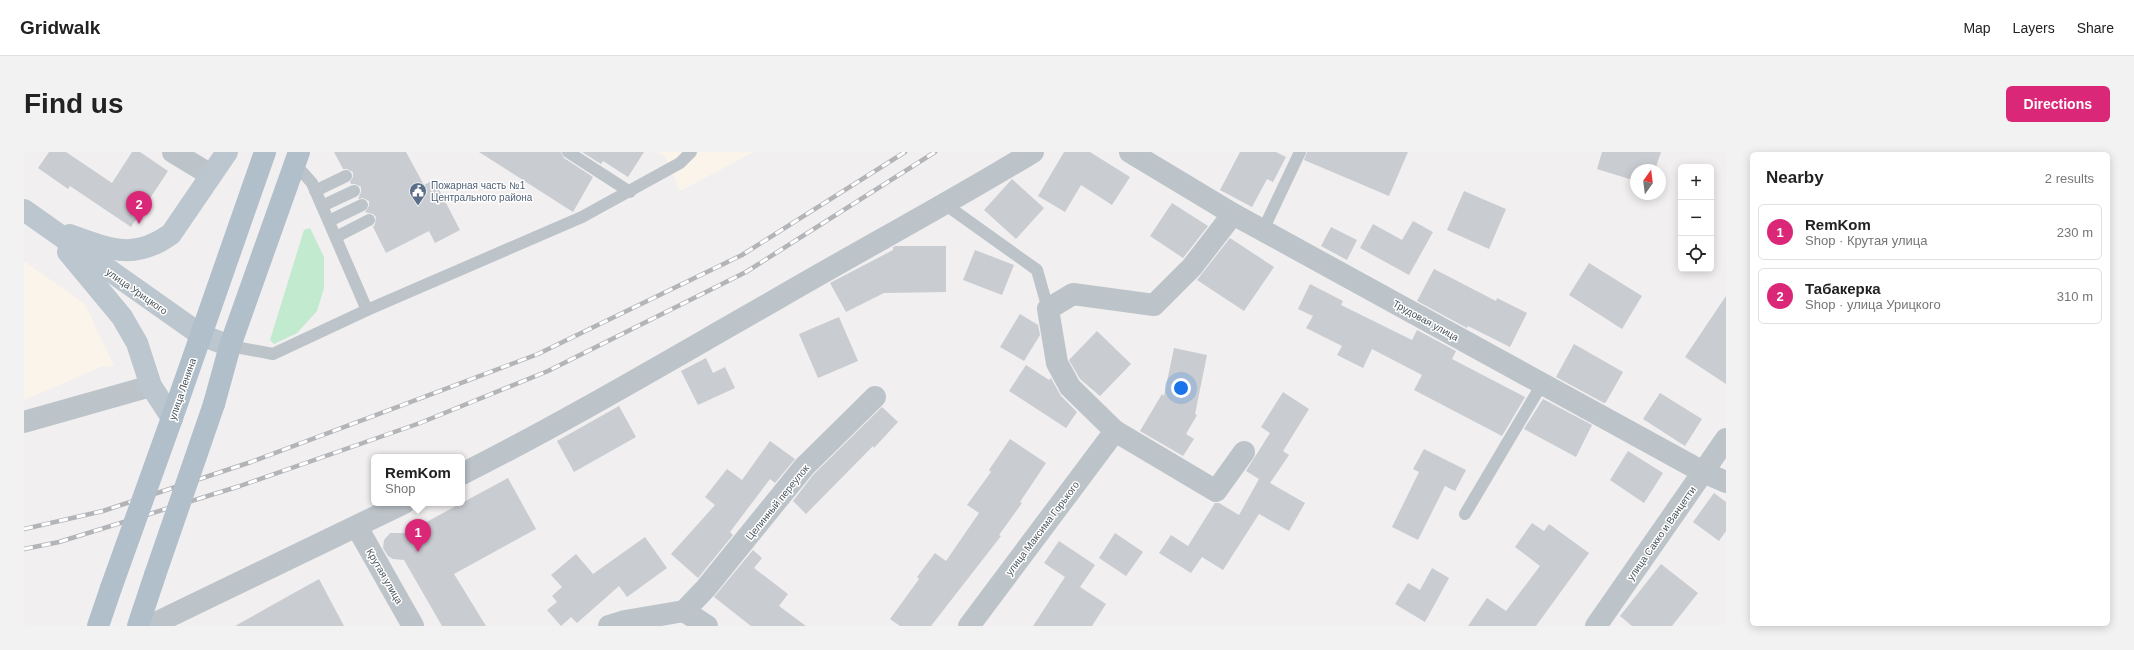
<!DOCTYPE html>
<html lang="en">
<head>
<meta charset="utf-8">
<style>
  body { margin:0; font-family:Arial,sans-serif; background:#f2f2f2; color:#222 }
  .controls { position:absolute; right:12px; top:12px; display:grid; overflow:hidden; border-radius:6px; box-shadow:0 2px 10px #0003 }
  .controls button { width:36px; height:36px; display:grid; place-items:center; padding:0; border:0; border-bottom:1px solid #e0e0e0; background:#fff; color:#222; font:20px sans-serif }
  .compass { position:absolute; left:1606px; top:12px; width:36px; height:36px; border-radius:50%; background:#fff; box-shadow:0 2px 10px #0003; rotate:14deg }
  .you { position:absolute; left:1157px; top:236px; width:14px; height:14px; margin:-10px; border:3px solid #fff; border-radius:50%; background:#1a73e8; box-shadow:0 0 0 6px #1a73e833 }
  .badge { display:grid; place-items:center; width:26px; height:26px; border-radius:50%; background:#db2777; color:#fff; font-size:13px; font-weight:700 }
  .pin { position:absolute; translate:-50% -33px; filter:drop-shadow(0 1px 2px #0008) }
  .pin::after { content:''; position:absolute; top:21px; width:14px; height:12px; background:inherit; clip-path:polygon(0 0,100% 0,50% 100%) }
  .popup { position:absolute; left:347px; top:302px; width:94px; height:52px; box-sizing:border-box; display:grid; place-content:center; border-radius:6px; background:#fff; filter:drop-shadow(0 1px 3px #0005); font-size:13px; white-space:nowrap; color:#767676 }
  .popup b { font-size:15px; color:#222 }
  .popup::after { content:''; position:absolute; left:50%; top:100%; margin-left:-8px; border:8px solid transparent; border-top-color:#fff }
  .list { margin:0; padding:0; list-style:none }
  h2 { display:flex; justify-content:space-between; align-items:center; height:52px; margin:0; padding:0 16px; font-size:17px }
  h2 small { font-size:13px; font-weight:400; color:#767676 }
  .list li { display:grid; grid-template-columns:26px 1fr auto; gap:12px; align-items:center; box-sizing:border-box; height:56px; margin:0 8px 8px; padding:0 8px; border:1px solid #e0e0e0; border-radius:6px }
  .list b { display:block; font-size:15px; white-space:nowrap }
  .list p { margin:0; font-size:13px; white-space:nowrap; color:#767676 }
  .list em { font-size:13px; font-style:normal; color:#767676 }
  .icon { flex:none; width:22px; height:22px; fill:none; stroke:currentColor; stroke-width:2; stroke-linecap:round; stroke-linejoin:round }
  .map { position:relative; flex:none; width:1702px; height:474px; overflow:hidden; border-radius:6px }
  header { display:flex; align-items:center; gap:24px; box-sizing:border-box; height:56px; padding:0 20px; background:#fff; border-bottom:1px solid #e0e0e0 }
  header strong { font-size:19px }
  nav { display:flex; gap:22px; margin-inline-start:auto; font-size:14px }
  .intro { display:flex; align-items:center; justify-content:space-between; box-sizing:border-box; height:96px; padding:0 24px }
  h1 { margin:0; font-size:28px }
  .button { padding:10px 18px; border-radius:6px; background:#db2777; color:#fff; font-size:14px; font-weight:700 }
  main { display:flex; gap:24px; padding:0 24px }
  aside { flex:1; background:#fff; border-radius:6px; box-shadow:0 2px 10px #0003 }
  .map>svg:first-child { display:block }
</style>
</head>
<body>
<header>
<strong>Gridwalk</strong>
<nav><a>Map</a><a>Layers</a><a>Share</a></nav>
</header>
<div class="intro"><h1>Find us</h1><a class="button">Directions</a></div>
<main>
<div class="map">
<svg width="1702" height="474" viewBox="0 0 1702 474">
  <rect width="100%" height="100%" fill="#f1efef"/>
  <!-- commercial -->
  <g fill="#faf4ea">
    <path d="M 633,0 L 730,0 L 656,39 L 641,5 Z"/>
    <path d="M 0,109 L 61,152 L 90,214 L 77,215 L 0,248 Z"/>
  </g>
  <!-- green -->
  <path fill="#c2eacf" d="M 286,76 L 300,105 L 300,136 L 293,159 L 273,181 L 250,192 L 246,188 L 280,78 Z"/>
  <!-- building -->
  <g fill="#c9ccd1">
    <path d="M 25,0 L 42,0 L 88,31 L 108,0 L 116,0 L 144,19 L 107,75 L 46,34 L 44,37 L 14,16 Z"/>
    <path d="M 310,0 L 382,0 L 400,33 L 410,28 L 436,78 L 411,91 L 405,79 L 362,101 L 349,75 L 351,72 L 352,65 L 349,62 L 341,60 L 345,54 L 345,49 L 339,46 L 334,47 L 337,40 L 337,35 L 331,32 L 327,32 L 326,30 L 329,25 L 329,20 L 323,17 L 319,17 Z"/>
    <path d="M 455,0 L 537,0 L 540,6 L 569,25 L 549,60 Z"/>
    <path d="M 558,0 L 620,0 L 604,25 L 579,9 L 577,12 Z"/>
    <path d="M 1040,0 L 1066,0 L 1106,25 L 1088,53 L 1057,33 L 1041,60 L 1014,44 Z"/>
    <path d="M 1216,0 L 1252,0 L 1262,5 L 1249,30 L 1243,27 L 1228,55 L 1196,38 Z"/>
    <path d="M 1283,0 L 1384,0 L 1365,44 L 1280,8 Z"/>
    <path d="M 1578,0 L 1637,0 L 1631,18 L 1612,18 L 1612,29 L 1573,17 Z"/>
    <path d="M 988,27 L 1020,56 L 992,87 L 960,58 Z"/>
    <path d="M 1440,39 L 1482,57 L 1465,97 L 1423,78 Z"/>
    <path d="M 1148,51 L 1184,74 L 1159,106 L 1126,84 Z"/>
    <path d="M 1389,69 L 1409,80 L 1385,123 L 1336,96 L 1349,72 L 1378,88 Z"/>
    <path d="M 1307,75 L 1333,88 L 1323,108 L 1297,94 Z"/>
    <path d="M 1206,86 L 1250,115 L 1220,159 L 1173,128 Z"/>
    <path d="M 872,94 L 922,94 L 922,140 L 860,141 L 822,160 L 806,131 L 869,98 L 869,95 Z"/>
    <path d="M 951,98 L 990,113 L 978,143 L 939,128 Z"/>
    <path d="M 1565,111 L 1618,144 L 1598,177 L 1545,143 Z"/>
    <path d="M 1410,117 L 1472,149 L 1473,146 L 1503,161 L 1486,195 L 1444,174 L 1443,176 L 1393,149 Z"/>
    <path d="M 1286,132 L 1319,149 L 1317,153 L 1388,188 L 1393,178 L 1432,199 L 1428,207 L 1501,245 L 1478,284 L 1390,238 L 1398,223 L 1348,197 L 1339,216 L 1313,203 L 1318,194 L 1282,176 L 1289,164 L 1274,157 Z"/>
    <path d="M 1702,144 L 1702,232 L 1661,205 Z"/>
    <path d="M 996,162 L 1014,173 L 1016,183 L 1000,209 L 976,195 Z"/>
    <path d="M 815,165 L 834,209 L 794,226 L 775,182 Z"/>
    <path d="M 1073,179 L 1107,212 L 1076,244 L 1056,227 L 1045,208 Z"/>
    <path d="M 1550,192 L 1599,220 L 1582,250 L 1580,251 L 1532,225 Z"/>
    <path d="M 1150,196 L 1183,203 L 1171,262 L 1173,263 L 1162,282 L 1170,287 L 1159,304 L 1116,279 L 1138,242 L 1140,244 Z"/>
    <path d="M 682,206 L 689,221 L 701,215 L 711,236 L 674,253 L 657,219 Z"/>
    <path d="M 1002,213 L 1025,228 L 1027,226 L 1037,244 L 1053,260 L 1042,276 L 985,239 Z"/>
    <path d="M 1259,240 L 1285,257 L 1259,299 L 1265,303 L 1246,331 L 1281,351 L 1265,379 L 1235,362 L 1199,418 L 1178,405 L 1167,421 L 1135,401 L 1147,383 L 1164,394 L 1191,351 L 1195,351 L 1215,363 L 1235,327 L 1222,319 L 1246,281 L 1237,275 Z"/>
    <path d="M 1636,241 L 1678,267 L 1661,294 L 1619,267 Z"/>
    <path d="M 1519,247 L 1568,273 L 1552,305 L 1500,277 Z"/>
    <path d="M 595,254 L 612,285 L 550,320 L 533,289 Z"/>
    <path d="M 858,255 L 874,270 L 850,296 L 849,294 L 782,362 L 769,349 L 789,323 Z"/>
    <path d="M 986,287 L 1022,311 L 996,350 L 998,351 L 975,383 L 977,384 L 907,474 L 876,474 L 866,467 L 895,427 L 893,425 L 911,401 L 922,409 L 955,361 L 943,353 L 967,320 L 965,318 Z"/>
    <path d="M 746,289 L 771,307 L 751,331 L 746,327 L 706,380 L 709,383 L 674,426 L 647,402 L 691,353 L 681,345 L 703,317 L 718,328 Z"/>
    <path d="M 1400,297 L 1442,318 L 1431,339 L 1421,334 L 1394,388 L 1368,375 L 1395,320 L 1389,317 Z"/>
    <path d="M 1604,299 L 1639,321 L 1620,351 L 1586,328 Z"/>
    <path d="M 484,326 L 512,377 L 430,422 L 462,474 L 418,474 L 380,408 L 369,407 L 364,404 L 359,396 L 360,388 L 366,381 L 382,381 Z"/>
    <path d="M 1690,341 L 1702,350 L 1702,379 L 1695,389 L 1669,370 Z"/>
    <path d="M 1508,371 L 1520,379 L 1525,372 L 1565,401 L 1512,474 L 1444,474 L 1463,446 L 1482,459 L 1516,414 L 1491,395 Z"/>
    <path d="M 1091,381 L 1119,400 L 1102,424 L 1075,406 Z"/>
    <path d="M 621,385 L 643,416 L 603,445 L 595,434 L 553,471 L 547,465 L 537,474 L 523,458 L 533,450 L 528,444 L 538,435 L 527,423 L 552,402 L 569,422 Z"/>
    <path d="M 1035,389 L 1071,413 L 1056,435 L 1082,452 L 1068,474 L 1009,474 L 1041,425 L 1020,411 Z"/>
    <path d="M 729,398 L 738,406 L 730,416 L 764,442 L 755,454 L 782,474 L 727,474 L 690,445 Z"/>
    <path d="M 1637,412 L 1674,441 L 1648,474 L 1608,474 L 1596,464 Z"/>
    <path d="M 1408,416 L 1425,426 L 1401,470 L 1371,452 L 1384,431 L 1396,438 Z"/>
    <path d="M 295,427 L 320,474 L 211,474 Z"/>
  </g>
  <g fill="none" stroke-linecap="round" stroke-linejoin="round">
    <!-- service -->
    <g stroke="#bcc4ca" stroke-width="12">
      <path d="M 544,0 L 606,40"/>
      <path d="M 271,12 L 288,31 L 343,158"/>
      <path d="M 291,39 L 322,24"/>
      <path d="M 922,53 L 1013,118 L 1024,157"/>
      <path d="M 298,54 L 330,39"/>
      <path d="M 305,69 L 338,53"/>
      <path d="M 1239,78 L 1276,0"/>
      <path d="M 312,85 L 345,68"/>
      <path d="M 206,194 L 249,202 L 343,158 L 558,65 L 656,11 L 667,0"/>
      <path d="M 1441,362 L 1518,232"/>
    </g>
    <!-- minor -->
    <g stroke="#bcc4ca" stroke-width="22">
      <path d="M 149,0 L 187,23"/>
      <path d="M 1106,0 L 1209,62 L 1679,320 L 1702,330"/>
      <path d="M 0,270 L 127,234"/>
      <path d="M 1091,279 L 1192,339 L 1220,300"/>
      <path d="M 438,322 C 543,269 644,209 746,151 C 833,100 922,53 1009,0"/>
      <path d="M 333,375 L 389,474"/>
      <path d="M 660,459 L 682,436 L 780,315 L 851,245"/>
      <path d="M 121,474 L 138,468 L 380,351"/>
      <path d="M 585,474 L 601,469 L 660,459 L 683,474"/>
      <path d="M 945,474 L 1091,279 L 1046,235 L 1033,211 L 1024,157 L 1049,142 L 1130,153 L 1168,115 L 1209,62"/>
    </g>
    <!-- tertiary -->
    <path stroke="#bcc4ca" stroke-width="22" d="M 1572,474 L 1702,287"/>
    <!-- secondary -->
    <g stroke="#bcc6ce" stroke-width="22">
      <path d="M 0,58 L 177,183 L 206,194"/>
      <path d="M 46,83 C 85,97 110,109 147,82 L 203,0"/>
      <path d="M 44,100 L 98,165 L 113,191 L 127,234 L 148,266"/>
    </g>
    <!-- primary -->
    <g stroke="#b1bfca" stroke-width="22">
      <path d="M 190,252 L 206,194 L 275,0"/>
      <path d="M 148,266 L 241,0"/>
      <path d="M 74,474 L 87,436"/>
      <path d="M 114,474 L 131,423"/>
    </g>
    <!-- rail casing -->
    <g stroke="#b2b4b8" stroke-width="4.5">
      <g id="rail">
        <path d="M 0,377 L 79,359 L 227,310 L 514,202 L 718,103 L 881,0"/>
        <path d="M 0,397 L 35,390 L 216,334 L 396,271 L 524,219 L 722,120 L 911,0"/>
      </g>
    </g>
    <!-- rail -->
    <use href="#rail" stroke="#fff" stroke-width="3" stroke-dasharray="9" stroke-linecap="butt"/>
    <!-- primary-bridge -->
    <g stroke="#b1bfca" stroke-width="22">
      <path d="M 131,423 L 190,252"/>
      <path d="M 87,436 L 148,266"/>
    </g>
  </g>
  <!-- icons -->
  <defs>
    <g id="civic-pin" transform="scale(0.9)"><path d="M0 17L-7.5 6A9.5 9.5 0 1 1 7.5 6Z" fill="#5c6f8a" stroke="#fff"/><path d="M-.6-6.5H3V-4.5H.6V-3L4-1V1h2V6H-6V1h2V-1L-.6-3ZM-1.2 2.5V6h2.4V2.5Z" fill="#fff"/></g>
  </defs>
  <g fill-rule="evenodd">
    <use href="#civic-pin" x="394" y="39"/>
  </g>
  <g text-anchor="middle" stroke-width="3" stroke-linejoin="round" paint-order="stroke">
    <!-- service labels -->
    <g font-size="10" fill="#4e5e75" stroke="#fff" text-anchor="start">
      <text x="407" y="37">Пожарная часть №1<tspan x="407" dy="12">Центрального района</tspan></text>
    </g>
    <!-- street labels -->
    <g font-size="10" fill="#49535a" stroke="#fff">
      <text transform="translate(113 139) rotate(35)" y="4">улица Урицкого</text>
      <text transform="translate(1402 168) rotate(29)" y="4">Трудовая улица</text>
      <text transform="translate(158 237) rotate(-71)" y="4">улица Ленина</text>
      <text transform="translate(753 350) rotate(-51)" y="4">Целинный переулок</text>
      <text transform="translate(1018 376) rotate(-53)" y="4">улица Максима Горького</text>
      <text transform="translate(1637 381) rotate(-55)" y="4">улица Сакко и Ванцетти</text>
      <text transform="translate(361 424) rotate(60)" y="4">Крутая улица</text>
    </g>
  </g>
</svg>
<div class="controls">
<button>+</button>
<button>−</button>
<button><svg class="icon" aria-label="locate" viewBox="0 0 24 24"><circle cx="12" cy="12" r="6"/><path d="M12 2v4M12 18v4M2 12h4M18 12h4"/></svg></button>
</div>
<svg class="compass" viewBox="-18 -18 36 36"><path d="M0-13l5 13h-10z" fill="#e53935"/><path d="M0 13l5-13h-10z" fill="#767676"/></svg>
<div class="you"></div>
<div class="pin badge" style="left:394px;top:400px">1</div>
<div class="popup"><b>RemKom</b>Shop</div>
<div class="pin badge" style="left:115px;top:72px">2</div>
</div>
<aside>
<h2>Nearby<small>2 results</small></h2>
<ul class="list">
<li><span class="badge">1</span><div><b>RemKom</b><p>Shop · Крутая улица</p></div><em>230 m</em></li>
<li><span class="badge">2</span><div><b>Табакерка</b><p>Shop · улица Урицкого</p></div><em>310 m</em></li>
</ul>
</aside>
</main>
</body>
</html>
